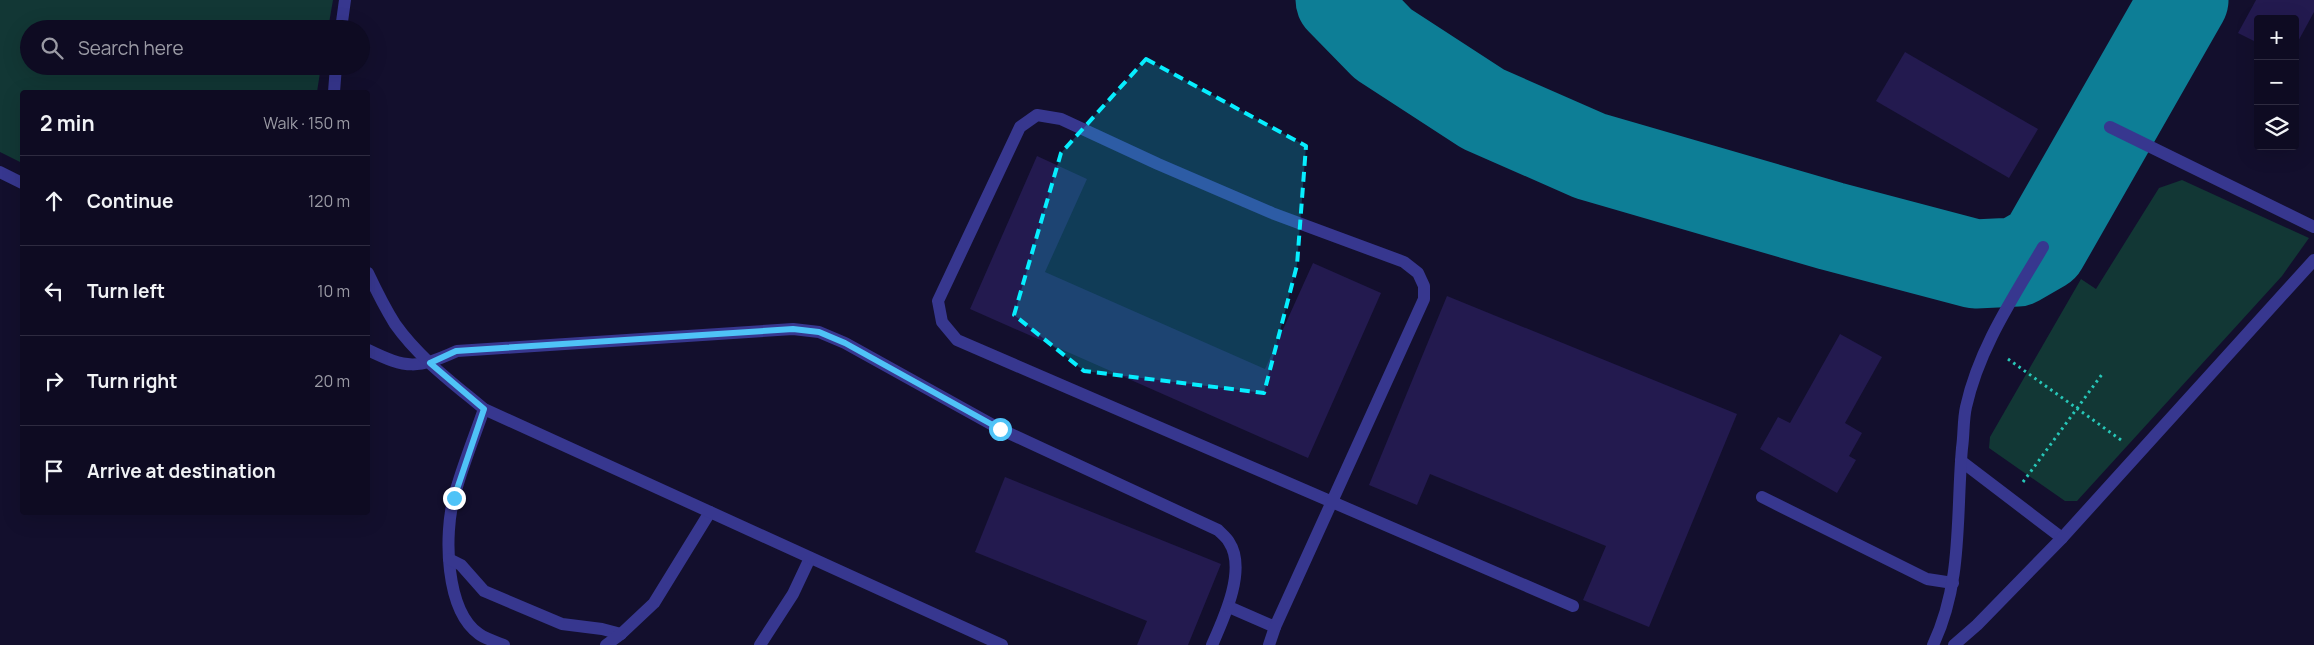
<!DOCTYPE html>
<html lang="en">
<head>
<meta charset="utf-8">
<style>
  body { margin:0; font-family:Manrope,sans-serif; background:#17142a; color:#f1f3f6 }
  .controls { position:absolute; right:15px; top:15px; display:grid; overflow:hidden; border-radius:5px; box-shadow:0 5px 20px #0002 }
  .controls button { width:45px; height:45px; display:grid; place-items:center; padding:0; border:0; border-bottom:1px solid #2e2b40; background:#0e0b22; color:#f1f3f6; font:25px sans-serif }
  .stop { position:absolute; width:15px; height:15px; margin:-11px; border:4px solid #4fc3f7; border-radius:50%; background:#fff }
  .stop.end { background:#4fc3f7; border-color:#fff; box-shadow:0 1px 5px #0008 }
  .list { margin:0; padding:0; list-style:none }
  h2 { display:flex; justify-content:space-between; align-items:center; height:65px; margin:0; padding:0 20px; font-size:21px }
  h2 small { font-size:16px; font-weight:400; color:#9b9ba5 }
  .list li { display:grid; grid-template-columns:32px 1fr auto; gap:15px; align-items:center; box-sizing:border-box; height:90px; padding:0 20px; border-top:1px solid #2e2b40 }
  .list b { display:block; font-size:19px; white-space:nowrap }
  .list em { font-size:16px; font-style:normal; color:#9b9ba5 }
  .icon { flex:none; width:28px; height:28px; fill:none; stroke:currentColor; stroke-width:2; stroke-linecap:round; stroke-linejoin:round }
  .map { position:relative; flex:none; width:2314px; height:645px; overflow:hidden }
  .search { position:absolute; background:#0e0b22; box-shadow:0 5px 20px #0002; left:20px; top:20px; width:350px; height:55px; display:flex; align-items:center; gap:12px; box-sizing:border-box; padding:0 18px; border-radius:28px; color:#9b9ba5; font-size:19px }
  .panel { position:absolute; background:#0e0b22; box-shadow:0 5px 20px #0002; left:20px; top:90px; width:350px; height:425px; border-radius:5px }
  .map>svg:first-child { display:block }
</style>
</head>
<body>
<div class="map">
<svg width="2314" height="645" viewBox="0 0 2314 645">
  <rect width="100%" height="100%" fill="#130f2d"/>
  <!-- green -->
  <g fill="#123735">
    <path d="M 0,0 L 333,0 L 328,29 L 29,29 L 29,66 L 321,66 L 317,92 L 22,92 L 22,163 L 0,152 Z"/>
    <path d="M 2182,180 L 2309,238 L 2282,276 L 2077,501 L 2065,501 L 1989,448 L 1990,437 L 2081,279 L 2096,289 L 2159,188 Z"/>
  </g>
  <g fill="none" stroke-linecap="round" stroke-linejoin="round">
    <!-- taxiway -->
    <path stroke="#0d7e96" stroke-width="89" d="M 1340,0 L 1383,44 L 1483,109 L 1590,156 L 1831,226 L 1975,264 L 2017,262 L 2043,247 L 2184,0"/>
  </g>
  <!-- building -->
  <g fill="#231a4f">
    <path d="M 2256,0 L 2314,0 L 2314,12 L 2295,47 L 2295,19 L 2258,19 L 2258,43 L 2238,33 Z"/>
    <path d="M 1905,52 L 2038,129 L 2009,178 L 1876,101 Z"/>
    <path d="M 1037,156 L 1087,179 L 1045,272 L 1265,369 L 1313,263 L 1381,293 L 1308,458 L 970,309 Z"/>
    <path d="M 1447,296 L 1737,414 L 1649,627 L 1583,600 L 1606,546 L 1430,474 L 1417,505 L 1369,485 Z"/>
    <path d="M 1840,334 L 1882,357 L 1845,423 L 1862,433 L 1849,456 L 1856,460 L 1837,493 L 1760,449 L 1778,417 L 1790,423 Z"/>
    <path d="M 1005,477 L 1221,564 L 1188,645 L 1137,645 L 1147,621 L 975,552 Z"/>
  </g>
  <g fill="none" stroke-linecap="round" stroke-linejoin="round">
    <!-- path -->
    <g stroke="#27c7b8" stroke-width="3" stroke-dasharray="2.5 4" stroke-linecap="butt">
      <path d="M 2008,359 L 2121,440"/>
      <path d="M 2023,482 L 2103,373"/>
    </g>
    <!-- lane -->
    <g stroke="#37378f" stroke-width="12">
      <path d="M 2110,127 L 2314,227"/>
      <path d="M 0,172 L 22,183"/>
      <path d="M 368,350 C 407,369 417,369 457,351 L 793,329 L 819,332 L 845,343 L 1000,429 L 1218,530 C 1222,534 1227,538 1229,542 C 1247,569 1224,618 1212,645"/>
      <path d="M 484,409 C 474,438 462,467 454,497 C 444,534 445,610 479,634 C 486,639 496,642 504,645"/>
      <path d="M 1961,461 L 2062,538"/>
      <path d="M 1762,497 L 1927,579 L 1953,583"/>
      <path d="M 449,559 L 461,565 L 484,591 L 562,624 L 602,629 L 621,634"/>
      <path d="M 1229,607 L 1275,627"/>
      <path d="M 606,645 L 621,634 L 654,603 L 710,512"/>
      <path d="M 760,645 L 793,594 L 810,558"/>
      <path d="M 1269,645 L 1275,627 L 1424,299 L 1424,286 L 1418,273 L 1404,262 L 1272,213 L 1158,164 L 1061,119 L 1037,115 L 1020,127 L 938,301 L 942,322 L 957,340 L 1573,606"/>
      <path d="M 1933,645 C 1963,582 1956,516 1962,448 C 1964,435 1963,420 1966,407 C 1979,348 2013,298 2043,247"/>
      <path d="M 1954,645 L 1977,625 L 2062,538 L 2314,260"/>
    </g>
    <!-- street -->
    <g stroke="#37378f" stroke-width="12">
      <path d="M 341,29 L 345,0"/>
      <path d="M 334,92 L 336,66"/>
      <path d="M 368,273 C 376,290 385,308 395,324 C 419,358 453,383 484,409 L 1002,645"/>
    </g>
  </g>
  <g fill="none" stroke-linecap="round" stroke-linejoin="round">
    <!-- route -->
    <path stroke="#4fc3f7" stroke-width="6" d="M 454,498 L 484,409 L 430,363 L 456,351 L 793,329 L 819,332 L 845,343 L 1000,429"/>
  </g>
  <!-- marked area -->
  <path fill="#07eeff" fill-opacity="0.2" stroke="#07eeff" stroke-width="4" stroke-dasharray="10 6" stroke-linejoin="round" d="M 1146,59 L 1306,146 L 1297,265 L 1264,393 L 1084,371 L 1014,315 L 1061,153 Z"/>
</svg>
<div class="controls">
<button>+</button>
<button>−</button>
<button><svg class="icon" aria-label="layers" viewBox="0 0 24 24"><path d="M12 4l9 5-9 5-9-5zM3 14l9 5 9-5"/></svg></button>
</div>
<div class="stop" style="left:1000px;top:429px"></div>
<div class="stop end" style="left:454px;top:498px"></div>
<div class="search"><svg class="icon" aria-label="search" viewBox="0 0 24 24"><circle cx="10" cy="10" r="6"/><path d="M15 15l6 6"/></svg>Search here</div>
<section class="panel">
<h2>2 min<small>Walk · 150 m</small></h2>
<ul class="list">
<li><svg class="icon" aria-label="ahead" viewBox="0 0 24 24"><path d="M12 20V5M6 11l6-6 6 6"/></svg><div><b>Continue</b></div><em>120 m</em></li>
<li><svg class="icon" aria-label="left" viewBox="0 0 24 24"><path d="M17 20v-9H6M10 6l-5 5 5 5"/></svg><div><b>Turn left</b></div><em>10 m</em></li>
<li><svg class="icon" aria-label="right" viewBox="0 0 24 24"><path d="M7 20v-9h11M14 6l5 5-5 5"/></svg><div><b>Turn right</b></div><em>20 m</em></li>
<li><svg class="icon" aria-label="arrive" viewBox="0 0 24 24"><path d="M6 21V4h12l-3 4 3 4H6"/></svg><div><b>Arrive at destination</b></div></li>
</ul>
</section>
</div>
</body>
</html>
